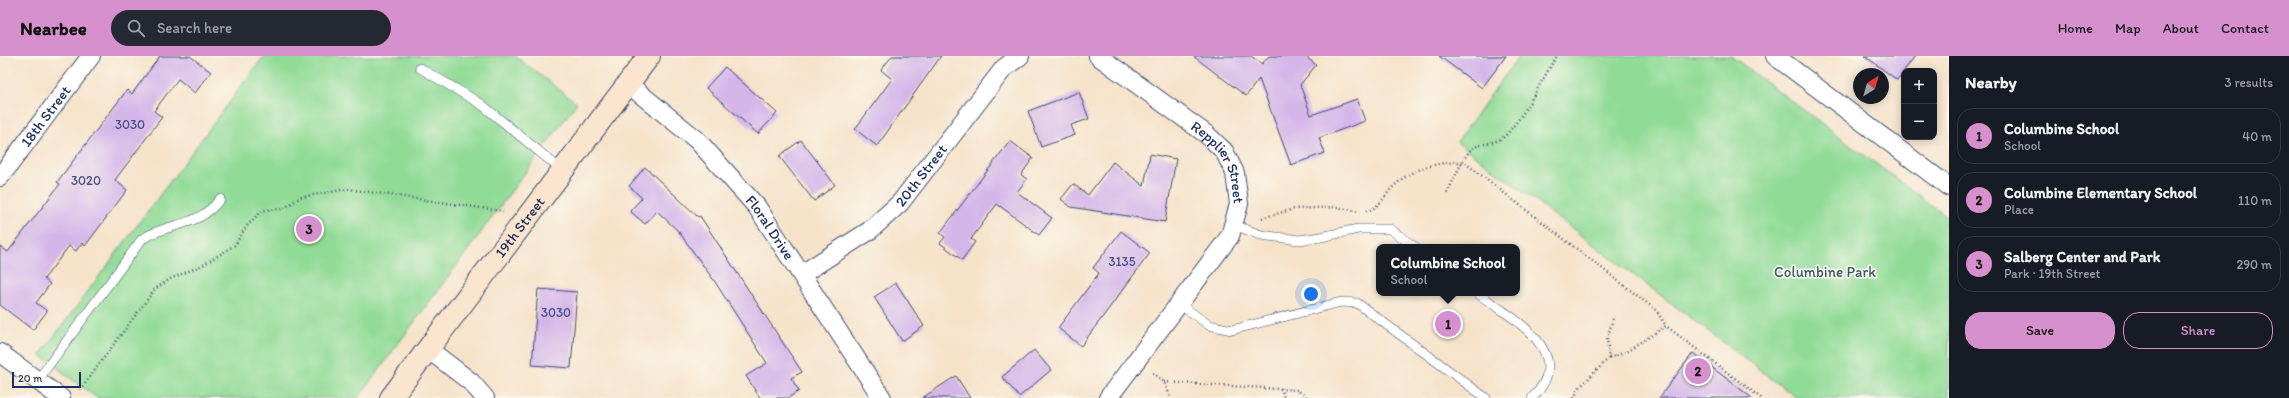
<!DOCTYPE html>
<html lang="en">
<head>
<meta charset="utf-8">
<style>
  body { margin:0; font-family:Itim,sans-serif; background:#242831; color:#f1f3f6 }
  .controls { position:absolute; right:12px; top:12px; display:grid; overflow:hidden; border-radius:8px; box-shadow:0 2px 10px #0003 }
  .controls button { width:36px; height:36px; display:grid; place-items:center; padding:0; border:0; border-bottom:1px solid #363941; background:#171b24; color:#f1f3f6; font:20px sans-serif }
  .compass { position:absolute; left:1853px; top:12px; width:36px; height:36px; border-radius:50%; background:#171b24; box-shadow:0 2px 10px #0003; rotate:37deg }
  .scale { position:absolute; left:12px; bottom:10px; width:69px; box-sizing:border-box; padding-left:4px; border:2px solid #1b2f5e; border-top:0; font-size:11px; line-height:14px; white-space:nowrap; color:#1b2f5e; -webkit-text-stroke:3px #fbf7ec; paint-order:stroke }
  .you { position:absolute; left:1311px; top:238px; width:14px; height:14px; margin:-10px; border:3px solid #fff; border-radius:50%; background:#1a73e8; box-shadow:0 0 0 6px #1a73e833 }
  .badge { display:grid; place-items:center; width:26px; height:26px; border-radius:50%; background:#d690ce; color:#111; font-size:13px; font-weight:700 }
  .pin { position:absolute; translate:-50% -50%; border:2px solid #fff; box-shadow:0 1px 4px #0006 }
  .popup { position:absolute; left:1376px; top:188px; width:144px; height:52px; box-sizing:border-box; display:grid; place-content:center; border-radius:8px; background:#171b24; filter:drop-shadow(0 1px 3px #0005); font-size:13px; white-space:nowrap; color:#9ea1a6 }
  .popup b { font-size:15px; color:#f1f3f6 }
  .popup::after { content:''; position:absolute; left:50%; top:100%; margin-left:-8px; border:8px solid transparent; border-top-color:#171b24 }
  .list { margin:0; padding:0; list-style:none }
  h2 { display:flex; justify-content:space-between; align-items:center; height:52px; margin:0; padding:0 16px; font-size:17px }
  h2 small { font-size:13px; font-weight:400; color:#9ea1a6 }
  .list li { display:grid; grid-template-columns:26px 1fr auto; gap:12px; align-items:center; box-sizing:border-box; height:56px; margin:0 8px 8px; padding:0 8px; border:1px solid #363941; border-radius:16px }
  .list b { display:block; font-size:15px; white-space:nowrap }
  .list p { margin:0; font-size:13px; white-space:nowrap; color:#9ea1a6 }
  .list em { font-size:13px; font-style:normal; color:#9ea1a6 }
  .actions { display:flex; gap:8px; padding:12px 16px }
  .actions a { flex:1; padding:9px 0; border:1px solid #d690ce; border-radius:16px; text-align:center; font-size:14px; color:#d690ce }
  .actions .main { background:#d690ce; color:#111 }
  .icon { flex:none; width:22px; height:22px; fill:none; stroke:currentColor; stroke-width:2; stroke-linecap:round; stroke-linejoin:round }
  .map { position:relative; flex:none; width:1949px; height:342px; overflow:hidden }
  header { display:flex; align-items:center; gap:24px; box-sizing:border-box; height:56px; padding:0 20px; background:#d690ce; color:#111 }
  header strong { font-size:19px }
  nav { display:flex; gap:22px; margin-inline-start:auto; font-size:14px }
  .search { width:280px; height:36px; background:#242831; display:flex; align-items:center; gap:10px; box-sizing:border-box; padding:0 14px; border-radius:22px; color:#9ea1a6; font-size:15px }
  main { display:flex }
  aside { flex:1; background:#171b24 }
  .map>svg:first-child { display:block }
</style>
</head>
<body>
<header>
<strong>Nearbee</strong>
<div class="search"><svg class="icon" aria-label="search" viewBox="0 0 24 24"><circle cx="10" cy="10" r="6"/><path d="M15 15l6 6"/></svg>Search here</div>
<nav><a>Home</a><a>Map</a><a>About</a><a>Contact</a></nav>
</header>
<main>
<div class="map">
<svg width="1949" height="342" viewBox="0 0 1949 342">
  <rect width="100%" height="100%" fill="#fbf7ec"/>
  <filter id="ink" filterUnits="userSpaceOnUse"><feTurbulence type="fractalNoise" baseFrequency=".025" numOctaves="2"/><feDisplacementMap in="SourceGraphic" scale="8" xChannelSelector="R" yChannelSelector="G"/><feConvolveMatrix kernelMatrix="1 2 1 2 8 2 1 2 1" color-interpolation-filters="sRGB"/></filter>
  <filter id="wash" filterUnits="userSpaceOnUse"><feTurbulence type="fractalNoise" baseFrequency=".012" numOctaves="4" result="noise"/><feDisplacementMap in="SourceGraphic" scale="16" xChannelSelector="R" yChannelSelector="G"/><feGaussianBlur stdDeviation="0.9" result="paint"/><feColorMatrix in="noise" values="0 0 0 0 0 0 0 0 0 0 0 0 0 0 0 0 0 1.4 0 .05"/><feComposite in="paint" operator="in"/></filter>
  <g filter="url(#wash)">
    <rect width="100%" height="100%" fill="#f6e3ca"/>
    <!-- green -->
    <g fill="#91db97" stroke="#56857a">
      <path d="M 264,0 L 515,0 L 577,47 L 358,342 L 97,342 L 40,299 Z"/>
      <path d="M 1519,0 L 1731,0 L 1949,162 L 1949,342 L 1797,342 L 1457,86 Z"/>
    </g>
    <g id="blocks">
      <!-- building -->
      <g fill="#d4b6e9">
        <path d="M 160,0 L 190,0 L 211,16 L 195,37 L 178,23 L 154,55 L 162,61 L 115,124 L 127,134 L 85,190 L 82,187 L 76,195 L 69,190 L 44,223 L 50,228 L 36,247 L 47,255 L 33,274 L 0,249 L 0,190 L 8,196 L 60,128 L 57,126 L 127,34 L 132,38 Z"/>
        <path d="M 892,0 L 941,0 L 877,90 L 855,73 L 892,23 L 881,14 Z"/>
        <path d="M 1193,0 L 1251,0 L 1262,8 L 1269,0 L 1305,0 L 1316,9 L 1300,29 L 1311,59 L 1357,43 L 1365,65 L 1319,82 L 1325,97 L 1291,109 L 1259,23 L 1246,40 Z"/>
        <path d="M 1439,0 L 1506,0 L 1482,32 Z"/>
        <path d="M 1865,0 L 1915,0 L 1897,24 Z"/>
        <path d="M 725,11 L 777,57 L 758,78 L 706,32 Z"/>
        <path d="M 1079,36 L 1089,63 L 1071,69 L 1075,79 L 1041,91 L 1028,55 Z"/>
        <path d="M 801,84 L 835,129 L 814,145 L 779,100 Z"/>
        <path d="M 1010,85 L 1033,102 L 1021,119 L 1027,123 L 1017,136 L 1052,162 L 1039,179 L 997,148 L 971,183 L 975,186 L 962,204 L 940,187 L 945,181 L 940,177 Z"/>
        <path d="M 1150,98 L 1176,103 L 1165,166 L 1071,151 L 1061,143 L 1073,128 L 1088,139 L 1113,106 L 1144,130 Z"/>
        <path d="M 645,111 L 698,161 L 700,160 L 802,316 L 791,322 L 799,335 L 788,342 L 760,342 L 746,320 L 767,307 L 715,226 L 679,176 L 657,155 L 645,168 L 630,155 L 642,142 L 629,130 Z"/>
        <path d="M 1121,175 L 1150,197 L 1081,290 L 1058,272 L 1099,217 L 1093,212 Z"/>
        <path d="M 896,227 L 924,270 L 902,285 L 874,241 Z"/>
        <path d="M 538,233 L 577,236 L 571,312 L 532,309 Z"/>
        <path d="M 1034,294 L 1051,314 L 1019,341 L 1002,321 Z"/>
        <path d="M 1693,297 L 1752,342 L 1659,342 Z"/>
        <path d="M 956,320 L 970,342 L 922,342 Z"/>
      </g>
    </g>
  </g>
  <g filter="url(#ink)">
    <use href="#blocks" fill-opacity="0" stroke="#3c4a6e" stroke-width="1"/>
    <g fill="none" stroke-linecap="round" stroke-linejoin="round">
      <!-- lane casing -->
      <g stroke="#3c4a6e" stroke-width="10">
        <g id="lane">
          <path d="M 420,12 L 481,48 L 563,115"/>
          <path d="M 1234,169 L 1261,179 L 1299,184 L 1321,181 L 1358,173 L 1390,173 L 1415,191"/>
          <path d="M 1477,237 C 1510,261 1579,296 1532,342"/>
          <path d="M 1179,248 L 1209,269 L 1232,274 L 1341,246 L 1357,247 L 1486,342"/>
          <path d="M 37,325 L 142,183 C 171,165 197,173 220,143"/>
        </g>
      </g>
      <!-- street casing -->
      <g stroke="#3c4a6e" stroke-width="20">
        <g id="street">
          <path id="s1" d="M 1098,0 L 1206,78 L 1224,95 L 1235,117 L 1239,148 L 1230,180 L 1108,342"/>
          <path d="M 1775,0 L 1949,131"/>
          <path id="s2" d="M 628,28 L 697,84 L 757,151 L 882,342"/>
          <path id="s3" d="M 0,121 L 91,0"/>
          <path id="s4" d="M 802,218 L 869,175 L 900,147 L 1004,12 L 1020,0"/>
          <path d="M 428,293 L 471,326 L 485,342"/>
          <path d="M 0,297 L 61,342"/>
        </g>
      </g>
      <!-- secondary casing -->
      <g stroke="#3c4a6e" stroke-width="24">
        <g id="secondary">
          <path id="s5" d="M 391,342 L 649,0"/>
        </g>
      </g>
      <!-- path -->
      <g stroke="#3c4a6e" stroke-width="2.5" stroke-dasharray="1 3" stroke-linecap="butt">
        <path d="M 1447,137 C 1453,126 1464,98 1473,92 C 1482,87 1498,87 1505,80 C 1526,58 1540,26 1557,0"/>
        <path d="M 1366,155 C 1378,153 1384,141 1391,133 C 1411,112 1435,106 1464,106 L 1656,254 L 1666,270"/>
        <path d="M 1262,162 L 1294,153 L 1336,151 L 1357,155"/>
        <path d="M 1613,263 L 1607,282 L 1609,302 L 1626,296 L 1666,270 L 1761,342"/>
        <path d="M 1153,317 L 1164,326 L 1171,342"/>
        <path d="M 1164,326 L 1297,334 L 1308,342"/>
        <path d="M 1281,332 L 1284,342"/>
        <path d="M 80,334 L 155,233 L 170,223 L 203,209 L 235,189 L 246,171 L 263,154 L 283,153 L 301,141 L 348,133 L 503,155"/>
        <path d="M 1574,342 L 1580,331 L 1609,302"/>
      </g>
      <!-- lane -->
      <use href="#lane" stroke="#fff" stroke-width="9"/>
      <!-- street -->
      <use href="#street" stroke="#fff" stroke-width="18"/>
      <!-- secondary -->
      <use href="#secondary" stroke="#fce5cf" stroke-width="22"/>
    </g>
  </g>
  <g text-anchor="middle" stroke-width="3.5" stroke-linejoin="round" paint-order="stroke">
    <!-- number labels -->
    <g font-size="13" fill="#495181">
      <text x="130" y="73">3030</text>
      <text x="86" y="129">3020</text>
      <text x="1122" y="210">3135</text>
      <text x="556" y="261">3030</text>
    </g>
    <!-- street labels -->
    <g font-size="15" fill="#1b2f5e" stroke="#fbf7ec">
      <text dy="5" stroke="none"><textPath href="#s3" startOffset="76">18th Street</textPath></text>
      <text dy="5" stroke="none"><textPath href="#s1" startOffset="165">Repplier Street</textPath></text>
      <text dy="5" stroke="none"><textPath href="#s4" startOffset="156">20th Street</textPath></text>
      <text dy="5" stroke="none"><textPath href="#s5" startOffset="214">19th Street</textPath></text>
      <text dy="5" stroke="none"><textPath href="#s2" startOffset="203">Floral Drive</textPath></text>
    </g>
    <!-- park labels -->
    <g font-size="15" fill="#385a6c" stroke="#fbf7ec">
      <text x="1825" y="221">Columbine Park</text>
    </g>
  </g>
</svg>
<div class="controls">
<button>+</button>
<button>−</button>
</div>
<svg class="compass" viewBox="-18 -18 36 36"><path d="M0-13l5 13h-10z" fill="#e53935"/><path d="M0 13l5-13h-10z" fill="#9ea1a6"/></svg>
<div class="scale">20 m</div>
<div class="you"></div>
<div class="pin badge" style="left:1448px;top:268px">1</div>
<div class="popup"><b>Columbine School</b>School</div>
<div class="pin badge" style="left:1698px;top:315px">2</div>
<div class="pin badge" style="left:309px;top:173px">3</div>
</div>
<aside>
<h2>Nearby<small>3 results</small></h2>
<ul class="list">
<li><span class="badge">1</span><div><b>Columbine School</b><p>School</p></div><em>40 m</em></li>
<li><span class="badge">2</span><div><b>Columbine Elementary School</b><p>Place</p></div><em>110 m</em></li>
<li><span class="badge">3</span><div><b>Salberg Center and Park</b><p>Park · 19th Street</p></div><em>290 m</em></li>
</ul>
<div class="actions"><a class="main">Save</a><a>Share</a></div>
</aside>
</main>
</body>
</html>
